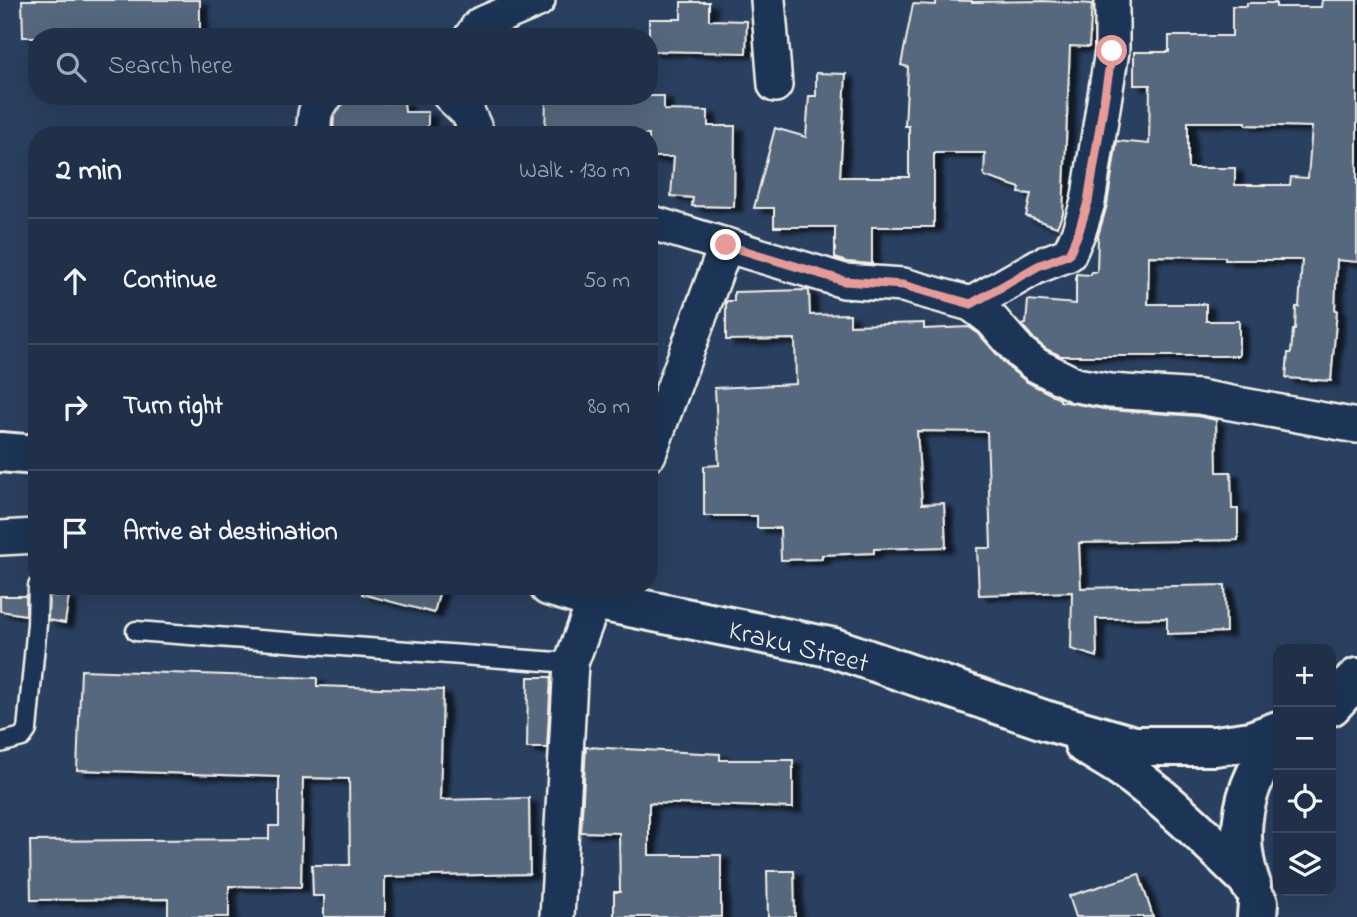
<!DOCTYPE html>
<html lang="en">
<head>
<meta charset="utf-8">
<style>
  body { margin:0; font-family:"Indie Flower",sans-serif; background:#28384f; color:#f1f3f6 }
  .controls { position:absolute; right:21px; bottom:21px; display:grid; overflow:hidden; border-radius:14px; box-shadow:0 7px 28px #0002 }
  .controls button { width:63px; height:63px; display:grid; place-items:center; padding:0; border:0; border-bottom:2px solid #3d4b60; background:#203048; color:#f1f3f6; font:35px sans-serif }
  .stop { position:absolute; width:21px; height:21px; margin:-16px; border:5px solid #e69b98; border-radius:50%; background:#fff }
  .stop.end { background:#e69b98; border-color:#fff; box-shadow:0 2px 7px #0008 }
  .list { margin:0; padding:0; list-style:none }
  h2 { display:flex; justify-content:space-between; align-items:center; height:91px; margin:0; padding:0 28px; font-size:30px }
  h2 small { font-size:23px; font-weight:400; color:#a2a9b4 }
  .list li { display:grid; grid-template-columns:46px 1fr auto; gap:21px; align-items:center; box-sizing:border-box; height:126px; padding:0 28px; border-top:2px solid #3d4b60 }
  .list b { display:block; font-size:26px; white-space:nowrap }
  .list em { font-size:23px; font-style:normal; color:#a2a9b4 }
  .icon { flex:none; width:38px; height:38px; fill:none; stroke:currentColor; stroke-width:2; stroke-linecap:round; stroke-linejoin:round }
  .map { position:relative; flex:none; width:1357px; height:917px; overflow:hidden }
  .search { position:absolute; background:#203048; box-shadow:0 7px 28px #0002; left:28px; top:28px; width:630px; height:77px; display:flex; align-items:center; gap:18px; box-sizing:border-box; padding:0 24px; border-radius:28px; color:#a2a9b4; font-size:26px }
  .panel { position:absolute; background:#203048; box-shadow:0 7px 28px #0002; left:28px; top:126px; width:630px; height:469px; border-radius:28px }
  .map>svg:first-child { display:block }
</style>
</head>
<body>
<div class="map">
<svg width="1357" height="917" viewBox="0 0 1357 917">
  <defs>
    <filter id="shadow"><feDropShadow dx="8" dy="4.5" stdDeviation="2" flood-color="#0009"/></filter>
  </defs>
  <rect width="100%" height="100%" fill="#2a4060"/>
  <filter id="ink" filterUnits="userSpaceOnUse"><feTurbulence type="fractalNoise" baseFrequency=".0143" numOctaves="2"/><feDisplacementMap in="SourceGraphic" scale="14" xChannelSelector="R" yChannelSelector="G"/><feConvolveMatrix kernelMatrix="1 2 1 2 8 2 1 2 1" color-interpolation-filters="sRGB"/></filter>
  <g filter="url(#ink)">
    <!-- building -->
    <g fill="#56677d" stroke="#f4f1e8" stroke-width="2" fill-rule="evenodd" filter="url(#shadow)">
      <path d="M 22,0 L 200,0 L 200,37 L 23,37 Z"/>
      <path d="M 936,0 L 972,1 L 972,2 L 1044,1 L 1092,4 L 1089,47 L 1070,46 L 1063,213 L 1057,227 L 1026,216 L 1031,194 L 1019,193 L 1020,188 L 984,176 L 985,153 L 934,153 L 934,227 L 872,227 L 872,264 L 847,262 L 835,258 L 835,227 L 774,227 L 774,208 L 754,208 L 775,128 L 806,137 L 809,96 L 816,96 L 816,73 L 846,74 L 840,177 L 909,177 L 909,126 L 905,126 L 908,67 L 901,65 L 913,4 L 936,5 Z"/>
      <path d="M 1322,0 L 1357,0 L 1357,262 L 1337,260 L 1335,310 L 1337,310 L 1331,381 L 1286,378 L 1288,353 L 1291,353 L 1293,330 L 1295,330 L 1296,307 L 1299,307 L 1302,260 L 1225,260 L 1225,257 L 1149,256 L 1148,304 L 1206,304 L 1206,321 L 1239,321 L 1239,356 L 1061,356 L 1046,349 L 1034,339 L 1022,325 L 1026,324 L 1028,300 L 1076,304 L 1076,274 L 1091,275 L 1091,272 L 1097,272 L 1098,236 L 1107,205 L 1117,141 L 1149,144 L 1150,85 L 1134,85 L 1134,52 L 1169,52 L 1169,36 L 1232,36 L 1232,6 L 1247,6 L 1247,3 L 1276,3 L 1276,7 L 1321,7 ZM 1188,122 L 1246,122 L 1246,125 L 1312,127 L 1308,178 L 1291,177 L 1290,185 L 1235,185 L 1235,168 L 1188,168 Z"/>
      <path d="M 681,2 L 709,2 L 709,20 L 747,21 L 746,53 L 649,51 L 649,19 L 681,19 Z"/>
      <path d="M 546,96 L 664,96 L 664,110 L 708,111 L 708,126 L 735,126 L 734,207 L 692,206 L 693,198 L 671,196 L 674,157 L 649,157 L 649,135 L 545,135 Z"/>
      <path d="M 404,102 L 405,112 L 428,112 L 428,135 L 333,135 L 334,116 L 344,103 Z"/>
      <path d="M 808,290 L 809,291 L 810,315 L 850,314 L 850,325 L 924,323 L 924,329 L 969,327 L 979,334 L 1009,368 L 1027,382 L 1060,399 L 1060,401 L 1109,410 L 1197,416 L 1216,420 L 1217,472 L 1231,472 L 1232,509 L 1238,509 L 1238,540 L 1079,543 L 1081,588 L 1225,585 L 1226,632 L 1167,634 L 1167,618 L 1096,619 L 1097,657 L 1071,649 L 1072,592 L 979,595 L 977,548 L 991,548 L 987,432 L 917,431 L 922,504 L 944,503 L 946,547 L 874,549 L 874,553 L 822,555 L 822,559 L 781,560 L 780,528 L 757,528 L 757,516 L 704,516 L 704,466 L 719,465 L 715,388 L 796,384 L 795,339 L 726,340 L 726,301 L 734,301 L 734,292 Z"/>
      <path d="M 363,586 L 441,586 L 434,613 L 362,594 Z"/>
      <path d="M 0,596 L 26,596 L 26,615 L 0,611 Z"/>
      <path d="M 49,596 L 69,596 L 65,623 L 48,620 Z"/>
      <path d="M 81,670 L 317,678 L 317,686 L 443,690 L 440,800 L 529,798 L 530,874 L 385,877 L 385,917 L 324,917 L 324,896 L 313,896 L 312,865 L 350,865 L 349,779 L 303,778 L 301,887 L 229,886 L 229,917 L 168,917 L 168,899 L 31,900 L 30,841 L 269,839 L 269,826 L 279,826 L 279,777 L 77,770 Z"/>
      <path d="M 528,677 L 551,677 L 547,748 L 527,748 Z"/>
      <path d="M 586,747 L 720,754 L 720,760 L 793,760 L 793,808 L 649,803 L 649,855 L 721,855 L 721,917 L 614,917 L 614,892 L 620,892 L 619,833 L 581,832 Z"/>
      <path d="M 767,871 L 794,871 L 795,917 L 768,917 Z"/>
      <path d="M 1139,874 L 1153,917 L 1076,917 L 1069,896 Z"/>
    </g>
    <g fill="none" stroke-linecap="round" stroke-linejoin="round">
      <!-- service casing -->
      <g stroke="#f4f1e8" stroke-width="23">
        <g id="service">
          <path d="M 136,631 L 571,663"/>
          <path d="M 0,743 L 22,737 L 27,730 L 37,624 L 38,586"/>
        </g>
      </g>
      <!-- minor casing -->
      <g stroke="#f4f1e8" stroke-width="38">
        <g id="minor">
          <path d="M 768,0 L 775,85"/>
          <path d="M 471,37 L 479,25 L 538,0"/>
          <path d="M 450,96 L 468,113 L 478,135"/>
          <path d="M 314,135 C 314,118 313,108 326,96"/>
          <path d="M 649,222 L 844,281 L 903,285 L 971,304 L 1038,266 L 1069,254 L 1079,231 L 1088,202 L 1112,51 L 1112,0"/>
          <path d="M 971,304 L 992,320 L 1021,353 L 1036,365 L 1076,385 L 1110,391 L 1199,397 L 1357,426"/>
          <path d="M 649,454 L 726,245"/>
          <path d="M 0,538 L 37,536"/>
          <path d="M 557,917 L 571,663 L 600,586"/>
        </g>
      </g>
      <!-- secondary casing -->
      <g stroke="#f4f1e8" stroke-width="44">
        <g id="secondary">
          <path d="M 0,452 L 37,455"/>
          <path d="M 549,586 L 595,600 L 834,648 L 1044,720 L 1134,746 L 1215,746 L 1251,741 L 1278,731"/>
          <path d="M 1084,744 C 1096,752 1109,759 1121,767 C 1168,800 1209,841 1249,880"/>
          <path d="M 1251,885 C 1233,836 1242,781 1278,743"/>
        </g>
      </g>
      <!-- primary casing -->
      <g stroke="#f4f1e8" stroke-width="44">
        <path id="primary" d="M 1257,917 L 1258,903"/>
      </g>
      <!-- trunk casing -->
      <g stroke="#f4f1e8" stroke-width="44">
        <path id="trunk" d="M 1331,706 L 1357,678"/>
      </g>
      <!-- service -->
      <use href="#service" stroke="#1d3557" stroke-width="18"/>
      <!-- minor -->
      <use href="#minor" stroke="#1d3557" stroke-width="33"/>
      <!-- secondary -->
      <use href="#secondary" stroke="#1d3557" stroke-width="38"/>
      <!-- primary -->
      <use href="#primary" stroke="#1d3557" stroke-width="38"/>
      <!-- trunk -->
      <use href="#trunk" stroke="#1d3557" stroke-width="38"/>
    </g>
  </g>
  <g fill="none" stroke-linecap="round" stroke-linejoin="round" filter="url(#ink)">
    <!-- route -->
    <path stroke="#e69b98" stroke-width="9" d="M 726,245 L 844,281 L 903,285 L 971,304 L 1038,266 L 1069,254 L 1079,231 L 1088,202 L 1112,51"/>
  </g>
  <g text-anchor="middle" stroke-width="6" stroke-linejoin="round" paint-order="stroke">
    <!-- street labels -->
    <g font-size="28" fill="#f4f1e8" stroke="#1d3557">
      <text transform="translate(799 645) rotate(14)" y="10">Kraku Street</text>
    </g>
  </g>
</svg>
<div class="controls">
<button>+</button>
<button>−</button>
<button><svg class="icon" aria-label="locate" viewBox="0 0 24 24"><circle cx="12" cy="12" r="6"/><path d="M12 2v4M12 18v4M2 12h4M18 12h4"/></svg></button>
<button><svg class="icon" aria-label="layers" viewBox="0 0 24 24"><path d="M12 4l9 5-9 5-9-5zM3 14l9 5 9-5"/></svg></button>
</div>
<div class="stop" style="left:1112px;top:51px"></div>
<div class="stop end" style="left:726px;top:245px"></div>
<div class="search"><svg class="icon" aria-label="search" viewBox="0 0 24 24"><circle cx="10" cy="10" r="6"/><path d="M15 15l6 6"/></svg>Search here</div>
<section class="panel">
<h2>2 min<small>Walk · 130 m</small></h2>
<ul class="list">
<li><svg class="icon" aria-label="ahead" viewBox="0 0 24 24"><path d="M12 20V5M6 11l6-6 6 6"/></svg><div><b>Continue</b></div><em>50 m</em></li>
<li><svg class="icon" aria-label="right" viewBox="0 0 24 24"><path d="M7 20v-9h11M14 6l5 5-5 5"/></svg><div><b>Turn right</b></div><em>80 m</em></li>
<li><svg class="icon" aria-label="arrive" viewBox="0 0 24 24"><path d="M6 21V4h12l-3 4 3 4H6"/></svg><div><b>Arrive at destination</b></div></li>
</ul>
</section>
</div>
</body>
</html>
